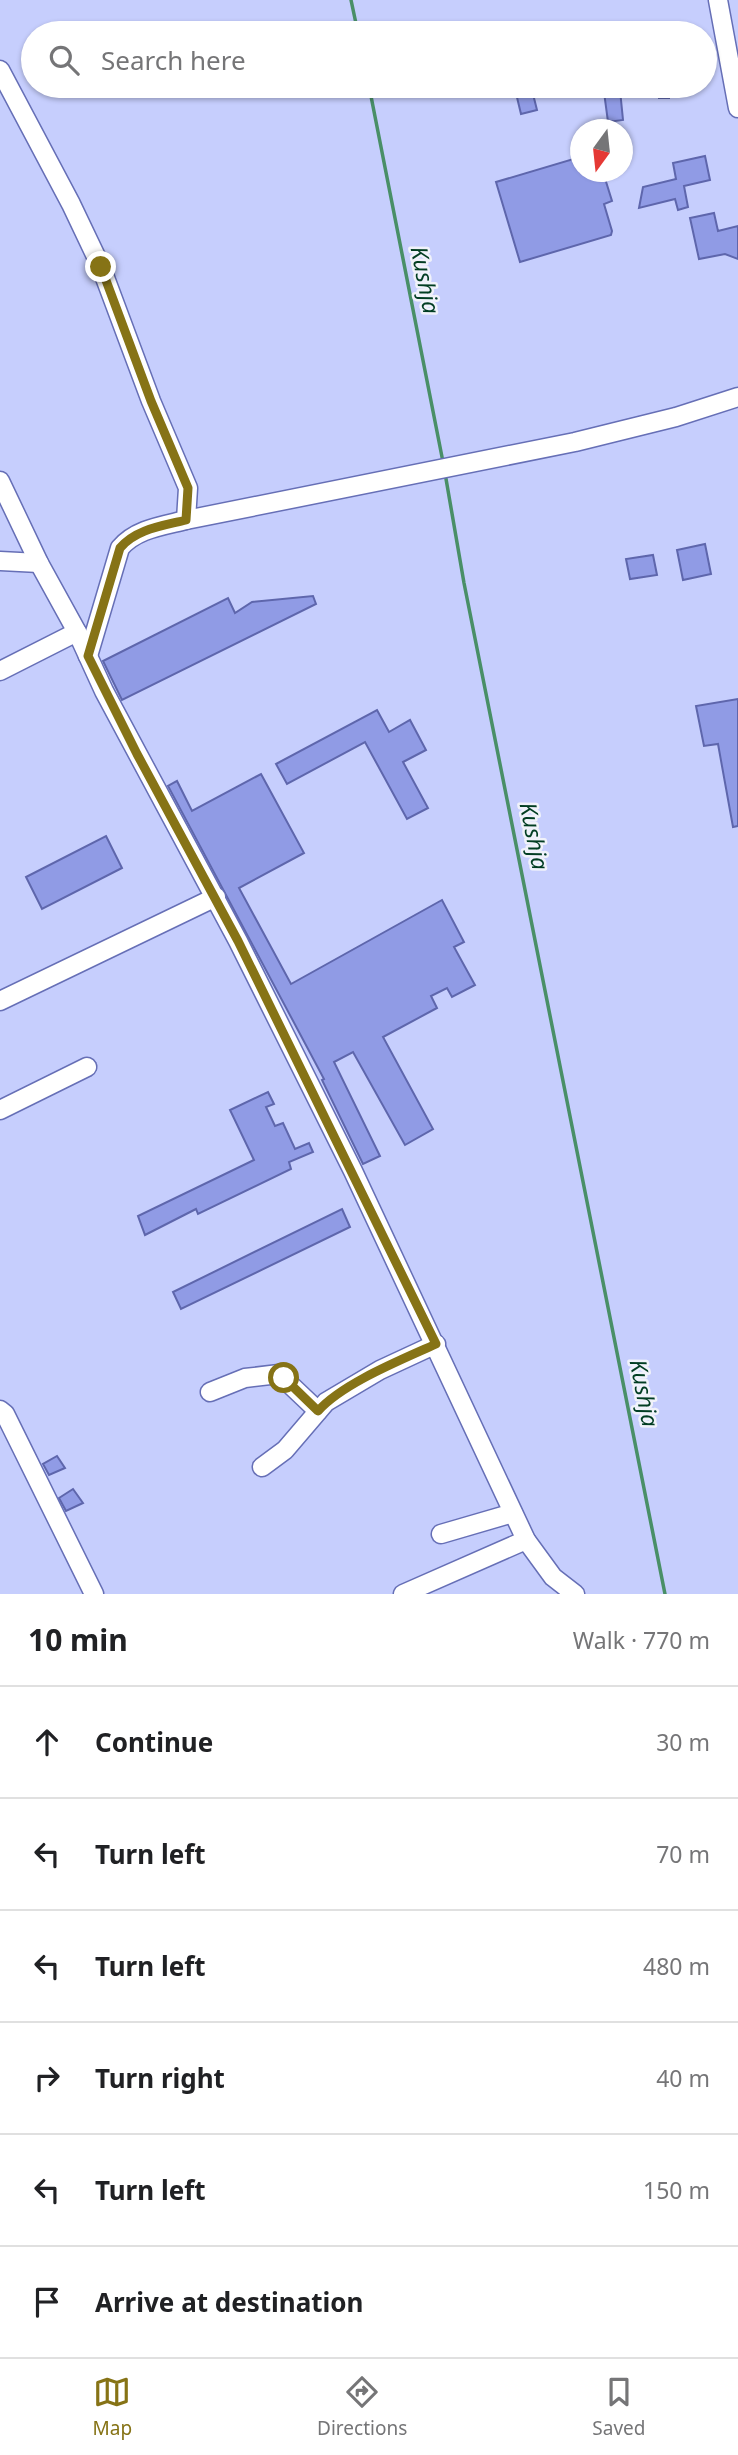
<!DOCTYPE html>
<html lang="en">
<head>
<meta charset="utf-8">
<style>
  body { margin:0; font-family:"Noto Sans",sans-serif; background:#f6f6f6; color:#202124 }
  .compass { position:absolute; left:570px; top:119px; width:63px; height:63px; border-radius:50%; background:#fff; box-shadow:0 2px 5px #0004; rotate:195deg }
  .stop { position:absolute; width:21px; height:21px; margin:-16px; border:5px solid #867316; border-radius:50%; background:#fff }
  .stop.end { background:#867316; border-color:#fff; box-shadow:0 2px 7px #0008 }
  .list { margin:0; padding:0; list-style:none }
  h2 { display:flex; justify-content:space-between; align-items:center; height:91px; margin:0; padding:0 28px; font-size:30px }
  h2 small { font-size:23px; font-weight:400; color:#757577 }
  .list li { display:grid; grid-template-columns:46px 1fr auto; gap:21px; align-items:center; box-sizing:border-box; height:112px; padding:0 28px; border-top:2px solid #e0e0e0 }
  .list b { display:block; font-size:26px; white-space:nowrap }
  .list em { font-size:23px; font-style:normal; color:#757577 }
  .icon { flex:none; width:38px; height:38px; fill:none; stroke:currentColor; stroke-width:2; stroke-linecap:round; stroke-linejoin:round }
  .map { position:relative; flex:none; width:738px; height:1594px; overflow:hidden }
  .search { position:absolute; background:#fff; box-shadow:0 2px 5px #0004; left:21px; right:21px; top:21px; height:77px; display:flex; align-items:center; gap:18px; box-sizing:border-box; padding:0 24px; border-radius:38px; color:#757577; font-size:26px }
  .sheet { height:763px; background:#fff }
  nav { display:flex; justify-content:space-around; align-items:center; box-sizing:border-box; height:98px; border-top:2px solid #e0e0e0; background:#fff; font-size:19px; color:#757577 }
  nav a { display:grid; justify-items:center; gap:4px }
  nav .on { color:#867316 }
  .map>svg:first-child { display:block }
</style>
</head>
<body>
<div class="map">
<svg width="738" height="1594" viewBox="0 0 738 1594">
  <rect width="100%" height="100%" fill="#c6cefd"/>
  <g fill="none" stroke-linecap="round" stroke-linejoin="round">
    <!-- stream -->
    <g stroke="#498f67" stroke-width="3.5">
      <path d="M 351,0 L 358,33"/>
      <path d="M 369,86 L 443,462"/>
      <path d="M 445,473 L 464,583 L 665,1594"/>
    </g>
  </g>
  <!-- building -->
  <g fill="#909be5" stroke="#5e66ac" stroke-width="2">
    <path d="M 531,86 L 537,110 L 521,114 L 515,89 Z"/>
    <rect x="659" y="86" width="10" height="12"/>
    <path d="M 620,90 L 623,120 L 608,122 L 604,92 Z"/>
    <path d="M 705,156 L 710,180 L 684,186 L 688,207 L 678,210 L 675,199 L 639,208 L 643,187 L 676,179 L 673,163 Z"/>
    <path d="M 580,157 L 580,172 L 603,172 L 612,201 L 604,204 L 612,231 L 611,235 L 520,262 L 496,182 Z"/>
    <path d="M 714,213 L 718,231 L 738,226 L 738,259 L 725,254 L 699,259 L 690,218 Z"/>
    <path d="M 705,544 L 711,574 L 683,580 L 677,550 Z"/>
    <path d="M 653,555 L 657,575 L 630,579 L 626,559 Z"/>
    <path d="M 313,596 L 316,604 L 122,700 L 103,661 L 228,598 L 235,613 L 252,602 Z"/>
    <path d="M 738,699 L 738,826 L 733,827 L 718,744 L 704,746 L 696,706 Z"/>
    <path d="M 377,710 L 389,732 L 410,720 L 426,750 L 403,762 L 428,808 L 407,819 L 365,742 L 287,784 L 276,764 Z"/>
    <path d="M 261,774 L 304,853 L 239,888 L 291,984 L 442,900 L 464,942 L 454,947 L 475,985 L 452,997 L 447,988 L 431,996 L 437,1008 L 383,1037 L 433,1129 L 405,1145 L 353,1052 L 334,1062 L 380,1156 L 363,1164 L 322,1080 L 324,1079 L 168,786 L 177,781 L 192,811 Z"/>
    <path d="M 106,836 L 122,868 L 42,909 L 26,877 Z"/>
    <path d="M 268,1092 L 274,1104 L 266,1107 L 275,1126 L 283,1123 L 295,1149 L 309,1143 L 313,1152 L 289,1162 L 291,1169 L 198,1214 L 196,1209 L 145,1235 L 138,1216 L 254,1160 L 230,1110 Z"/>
    <path d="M 342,1209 L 350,1227 L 181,1309 L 173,1292 Z"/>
    <path d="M 57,1456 L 65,1468 L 49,1475 L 43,1464 Z"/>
    <path d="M 73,1489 L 83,1503 L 66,1511 L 59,1498 Z"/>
  </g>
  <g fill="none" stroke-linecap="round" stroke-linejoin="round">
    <!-- minor casing -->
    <g stroke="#666fb6" stroke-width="21">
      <g id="minor">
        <path d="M 718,0 L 738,108"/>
        <path d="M 0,70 L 71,204 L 101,267 L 151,401 L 188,488 L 186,520"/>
        <path d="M 0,481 L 39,563 L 77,632 L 104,691 L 238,941 L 353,1171 L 526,1540 L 553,1577 L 575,1594"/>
        <path d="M 0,561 L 39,563"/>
        <path d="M 88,656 L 120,548 C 136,529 162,526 186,520 L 575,442 L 676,417 L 738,397"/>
        <path d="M 0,671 L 77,632"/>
        <path d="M 0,1001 L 216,897"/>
        <path d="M 0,1110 L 87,1067"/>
        <path d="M 210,1392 L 245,1378 L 279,1374 L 318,1411"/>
        <path d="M 0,1410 L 5,1414 L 94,1594"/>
        <path d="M 262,1467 L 285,1450 L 326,1402 L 380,1370 L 436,1344"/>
        <path d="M 441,1534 L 513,1513"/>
        <path d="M 403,1594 L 526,1540"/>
      </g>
    </g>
    <!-- minor -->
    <use href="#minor" stroke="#fff" stroke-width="18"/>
  </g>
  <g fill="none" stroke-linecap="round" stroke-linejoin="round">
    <!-- route -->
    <path stroke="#867316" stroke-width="9" d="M 101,267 L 151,401 L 188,488 L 186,520 C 162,526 136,529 120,548 L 88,656 L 137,754 L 238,941 L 436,1344 C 401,1360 343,1383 318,1411 L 284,1378"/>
  </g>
  <g text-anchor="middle" stroke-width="5" stroke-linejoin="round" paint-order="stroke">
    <!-- water labels -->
    <g font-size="23" font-style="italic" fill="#013d22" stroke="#f0f2fa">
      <text transform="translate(425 280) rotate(79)" y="8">Kushja</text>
      <text transform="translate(534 836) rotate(79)" y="8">Kushja</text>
      <text transform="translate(644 1393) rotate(79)" y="8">Kushja</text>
    </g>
  </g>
</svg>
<svg class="compass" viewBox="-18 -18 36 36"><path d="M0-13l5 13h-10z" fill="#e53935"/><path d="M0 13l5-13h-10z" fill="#757577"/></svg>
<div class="stop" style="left:284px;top:1378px"></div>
<div class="stop end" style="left:101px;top:267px"></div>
<div class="search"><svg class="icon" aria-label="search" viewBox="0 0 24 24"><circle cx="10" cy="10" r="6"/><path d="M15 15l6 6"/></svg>Search here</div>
</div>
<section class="sheet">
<h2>10 min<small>Walk · 770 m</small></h2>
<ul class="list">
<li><svg class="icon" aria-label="ahead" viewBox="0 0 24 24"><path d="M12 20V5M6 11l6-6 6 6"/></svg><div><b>Continue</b></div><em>30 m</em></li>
<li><svg class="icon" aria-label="left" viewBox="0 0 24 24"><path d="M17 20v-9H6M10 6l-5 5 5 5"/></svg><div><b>Turn left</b></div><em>70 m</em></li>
<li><svg class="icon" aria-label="left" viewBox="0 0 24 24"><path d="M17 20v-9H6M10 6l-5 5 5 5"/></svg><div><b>Turn left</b></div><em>480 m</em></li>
<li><svg class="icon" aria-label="right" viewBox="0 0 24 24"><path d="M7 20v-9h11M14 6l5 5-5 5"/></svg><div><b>Turn right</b></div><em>40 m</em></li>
<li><svg class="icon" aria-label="left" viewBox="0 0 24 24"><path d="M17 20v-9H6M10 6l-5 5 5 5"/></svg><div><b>Turn left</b></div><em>150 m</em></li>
<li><svg class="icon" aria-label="arrive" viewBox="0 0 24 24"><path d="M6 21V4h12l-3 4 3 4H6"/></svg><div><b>Arrive at destination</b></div></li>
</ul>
</section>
<nav>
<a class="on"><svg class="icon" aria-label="map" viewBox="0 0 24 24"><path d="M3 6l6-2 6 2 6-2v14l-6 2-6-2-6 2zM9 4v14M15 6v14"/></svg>Map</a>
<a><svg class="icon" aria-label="directions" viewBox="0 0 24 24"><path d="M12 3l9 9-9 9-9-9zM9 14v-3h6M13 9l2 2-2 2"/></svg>Directions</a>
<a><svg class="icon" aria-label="saved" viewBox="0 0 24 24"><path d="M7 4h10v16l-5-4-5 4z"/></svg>Saved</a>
</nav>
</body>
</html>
